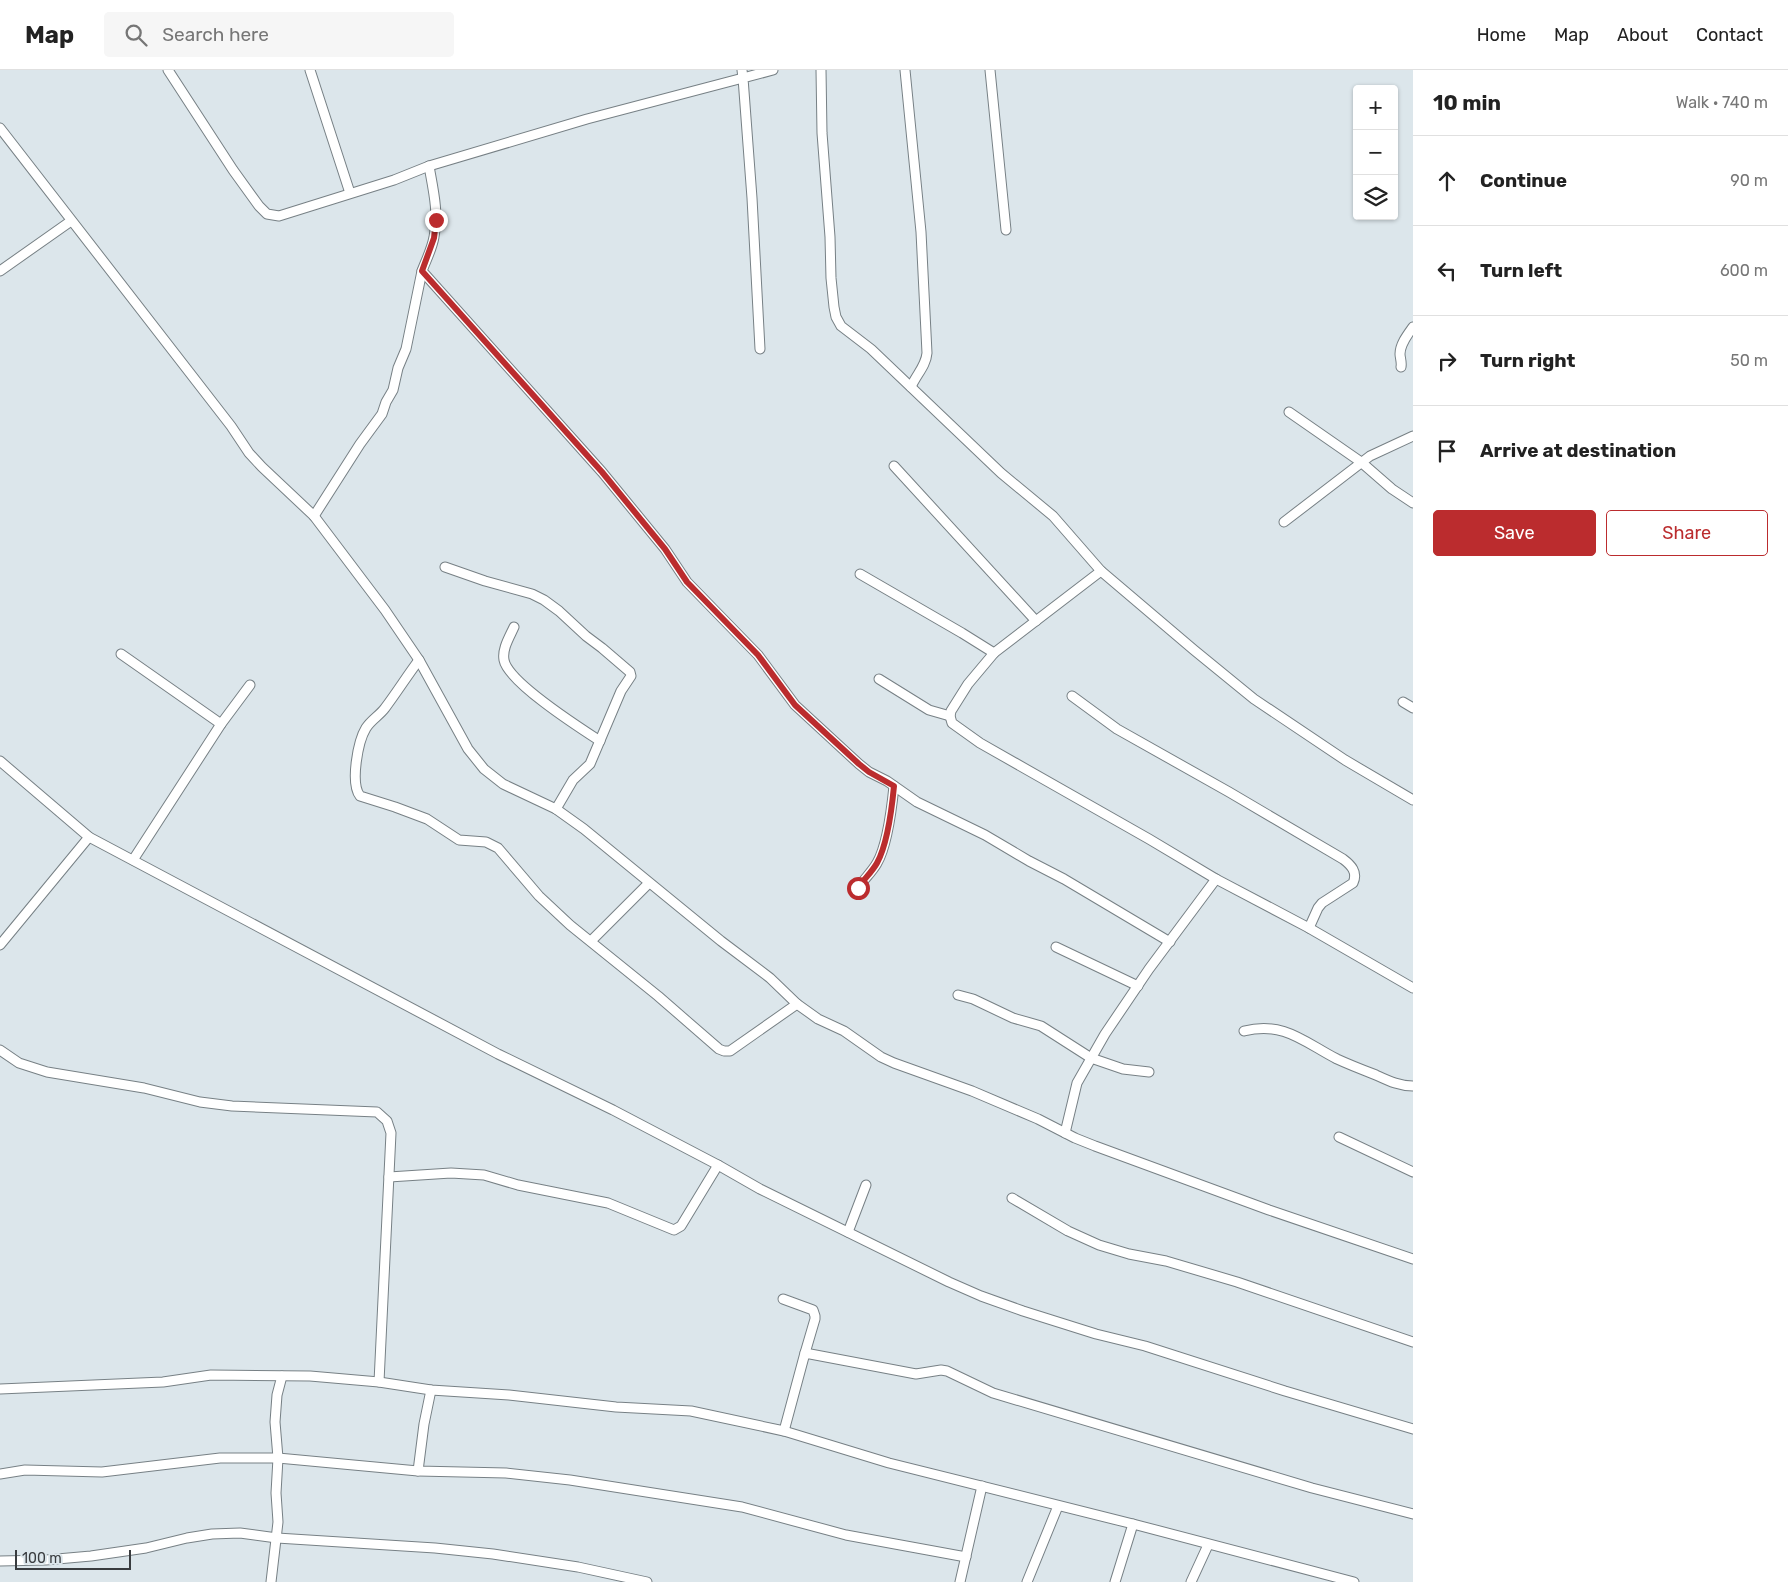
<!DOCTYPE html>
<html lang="en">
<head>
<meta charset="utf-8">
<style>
  body { margin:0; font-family:Rubik,sans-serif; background:#f6f6f6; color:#222 }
  .controls { position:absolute; right:15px; top:15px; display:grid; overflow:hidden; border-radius:5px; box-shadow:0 1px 4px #0004 }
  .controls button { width:45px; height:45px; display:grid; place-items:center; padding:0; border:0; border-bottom:1px solid #e0e0e0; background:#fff; color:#222; font:25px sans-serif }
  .scale { position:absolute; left:15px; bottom:12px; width:116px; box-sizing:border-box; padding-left:5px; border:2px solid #393c3f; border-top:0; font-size:14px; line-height:18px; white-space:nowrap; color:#393c3f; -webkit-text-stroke:4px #dce6eb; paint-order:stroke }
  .stop { position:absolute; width:15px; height:15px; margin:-11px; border:4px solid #bb2c2e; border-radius:50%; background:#fff }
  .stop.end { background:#bb2c2e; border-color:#fff; box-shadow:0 1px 5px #0008 }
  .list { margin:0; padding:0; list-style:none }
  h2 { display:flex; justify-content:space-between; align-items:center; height:65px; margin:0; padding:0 20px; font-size:21px }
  h2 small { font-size:16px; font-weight:400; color:#767676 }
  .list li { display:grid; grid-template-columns:32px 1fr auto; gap:15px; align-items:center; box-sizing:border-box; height:90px; padding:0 20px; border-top:1px solid #e0e0e0 }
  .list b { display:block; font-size:19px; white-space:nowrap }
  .list em { font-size:16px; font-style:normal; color:#767676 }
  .actions { display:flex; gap:10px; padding:15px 20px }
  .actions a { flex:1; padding:11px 0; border:1px solid #bb2c2e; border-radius:5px; text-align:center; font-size:18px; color:#bb2c2e }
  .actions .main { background:#bb2c2e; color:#fff }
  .icon { flex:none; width:28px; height:28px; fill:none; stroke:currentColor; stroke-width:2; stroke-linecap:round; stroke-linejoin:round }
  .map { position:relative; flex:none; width:1413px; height:1512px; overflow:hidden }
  header { display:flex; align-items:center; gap:30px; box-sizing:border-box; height:70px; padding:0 25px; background:#fff; border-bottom:1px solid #e0e0e0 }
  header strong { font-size:24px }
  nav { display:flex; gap:28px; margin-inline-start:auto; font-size:18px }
  .search { width:350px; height:45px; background:#f6f6f6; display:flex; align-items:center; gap:12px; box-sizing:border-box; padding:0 18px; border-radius:5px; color:#767676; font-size:19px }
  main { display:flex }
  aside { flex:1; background:#fff }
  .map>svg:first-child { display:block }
</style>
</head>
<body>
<header>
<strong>Map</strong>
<div class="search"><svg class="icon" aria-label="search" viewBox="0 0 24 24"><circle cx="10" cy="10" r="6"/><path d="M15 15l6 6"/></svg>Search here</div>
<nav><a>Home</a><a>Map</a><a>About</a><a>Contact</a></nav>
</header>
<main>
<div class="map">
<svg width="1413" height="1512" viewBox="0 0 1413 1512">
  <rect width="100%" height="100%" fill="#dce6eb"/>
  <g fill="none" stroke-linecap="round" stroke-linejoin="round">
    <!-- minor casing -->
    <g stroke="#778085" stroke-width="11">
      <g id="minor">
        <path d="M 168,0 L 233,100 L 259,136 L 267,144 L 279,146 L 394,110 L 429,96 L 587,49 L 743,8 L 742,0"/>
        <path d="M 310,0 L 350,123"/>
        <path d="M 821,0 L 822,63 L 830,167 L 831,208 L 834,237 L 836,247 L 841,256 L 871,279 L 1001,403 L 1053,446 L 1101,501 L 1194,580 L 1254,629 L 1345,690 L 1413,730"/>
        <path d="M 905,0 L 921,162 L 927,283 C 926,296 916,305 911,317"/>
        <path d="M 990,0 L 1006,160"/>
        <path d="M 0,58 L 231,356 L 249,383 L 262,397 L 314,446 L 385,540 L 419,590 L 468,679 L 484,699 L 503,714 L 556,739 L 584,759 L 721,871 L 770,908 L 797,934 L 818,949 L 844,961 L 881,987 L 894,993 L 972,1021 L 1038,1049 L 1075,1068 L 1095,1076 L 1269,1140 L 1413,1189"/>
        <path d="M 429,96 C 433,119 439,143 434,167 C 432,179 426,190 422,201 L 602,402 L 665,479 L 687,512 L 758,585 L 795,635 L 859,694 L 869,702 L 887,711 L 917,732 L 985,765 L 1029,791 L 1064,809 L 1170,872"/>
        <path d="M 0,201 L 71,151"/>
        <path d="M 760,279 L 752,128 L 743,8 L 773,0"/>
        <path d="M 1401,297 C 1402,292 1400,288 1400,284 C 1400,274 1408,264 1413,257"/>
        <path d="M 1289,342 L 1361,392 L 1392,419 L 1413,433"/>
        <path d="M 894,396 L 1036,551"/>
        <path d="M 314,446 L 360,374 L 382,344 L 386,332 L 393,320 L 398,298 L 406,279 L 422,201"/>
        <path d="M 1284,452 L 1370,386 L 1413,366"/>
        <path d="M 445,497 L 485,511 L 532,524 L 544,530 L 559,541 L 586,566 L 602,578 L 630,602 L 631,606 L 621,621 L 590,694 L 573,710 L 556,739"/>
        <path d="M 1101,501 L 994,583 L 968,614 L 951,641 L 950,646 L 952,653 L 980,673 L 1149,769 L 1216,809 L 1309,858 L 1413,918"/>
        <path d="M 860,504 L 962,563 L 994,583"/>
        <path d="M 514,557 C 509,568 502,579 504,590 C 508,612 580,658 600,671"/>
        <path d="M 121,584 L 221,654"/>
        <path d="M 419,590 C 407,606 397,622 385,638 C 380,645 371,650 366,658 C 358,671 350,713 360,726 L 395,737 L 427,749 L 459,770 L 486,772 L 498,778 L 539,826 L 570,855 L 658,926 L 719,979 L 724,981 L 730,981 L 797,934"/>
        <path d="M 879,609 L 929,640 L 950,646"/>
        <path d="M 1072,626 L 1117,659 L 1229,722 L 1343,789 C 1351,795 1358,802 1353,813 L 1322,833 L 1318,838 L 1309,858"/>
        <path d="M 1403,632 L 1413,638"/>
        <path d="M 0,691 L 89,767 L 498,984 L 613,1040 L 718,1095 L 760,1119 L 949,1212 L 981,1226 L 1023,1241 L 1096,1264 L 1145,1276 L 1285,1321 L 1413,1359"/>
        <path d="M 133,790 L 221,654 L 250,615"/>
        <path d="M 858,818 C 864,809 872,802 877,793 C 887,776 892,736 894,716"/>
        <path d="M 591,871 L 649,813"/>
        <path d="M 0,875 L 89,767"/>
        <path d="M 1056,877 L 1138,916"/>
        <path d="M 958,925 L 973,929 L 1013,948 L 1041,956 L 1091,988 L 1123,999 L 1149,1002"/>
        <path d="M 1244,961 C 1284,951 1304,972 1337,989 C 1350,995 1363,1000 1376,1005 C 1389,1011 1399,1016 1413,1016"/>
        <path d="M 0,980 L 19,993 L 47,1002 L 144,1018 L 200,1032 L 232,1036 L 377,1042 L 387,1051 L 391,1063 L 379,1312"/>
        <path d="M 1065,1063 L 1077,1013 L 1105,964 L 1149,899 L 1216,809"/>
        <path d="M 1339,1067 L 1413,1102"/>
        <path d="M 389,1107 L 451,1103 L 484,1105 L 518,1115 L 608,1133 L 674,1160 L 681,1156 L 718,1095"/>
        <path d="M 1012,1128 L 1068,1161 L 1099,1175 L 1129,1184 L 1166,1191 L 1237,1212 L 1413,1272"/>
        <path d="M 848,1162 L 866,1115"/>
        <path d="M 783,1229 L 813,1240 L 815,1246 L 815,1249 L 805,1283"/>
        <path d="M 0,1319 L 163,1312 L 211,1305 L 310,1306 L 379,1312 L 431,1320 L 509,1325 L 616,1337 L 691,1341 L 784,1361 L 889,1393 L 1133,1454 L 1115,1512"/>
        <path d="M 784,1361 L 805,1283 L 916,1304 L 941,1300 L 947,1301 L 993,1323 L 1312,1418 L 1413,1444"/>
        <path d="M 418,1401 L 424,1354 L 431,1320"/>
        <path d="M 0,1404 L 25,1400 L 102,1402 L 220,1388 L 278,1388 L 418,1401 L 506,1403 L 570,1410 L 742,1437 L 846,1465 L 966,1487"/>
        <path d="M 1133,1454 L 1354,1512"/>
        <path d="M 0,1491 L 46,1490 L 91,1486 L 146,1478 L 187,1468 L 212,1464 L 240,1463 L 277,1468 L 435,1478 L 493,1484 L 578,1497 L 647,1512"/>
        <path d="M 271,1512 L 278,1452 L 276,1423 L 278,1388 L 275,1352 L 277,1325 L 282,1306"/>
        <path d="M 960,1512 L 982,1416"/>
        <path d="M 1027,1512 L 1058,1436"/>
        <path d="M 1191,1512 L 1208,1475"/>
      </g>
    </g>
    <!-- minor -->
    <use href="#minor" stroke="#fff" stroke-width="9"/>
  </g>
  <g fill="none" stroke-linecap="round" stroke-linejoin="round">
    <!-- route -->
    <path stroke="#bb2c2e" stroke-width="6" d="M 436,150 L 434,168 L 422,201 L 602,402 L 665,479 L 687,512 L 758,585 L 795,635 L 859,694 L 869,702 L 894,716 C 892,737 887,775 877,793 C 872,802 864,809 858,818"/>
  </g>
</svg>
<div class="controls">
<button>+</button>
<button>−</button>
<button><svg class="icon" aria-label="layers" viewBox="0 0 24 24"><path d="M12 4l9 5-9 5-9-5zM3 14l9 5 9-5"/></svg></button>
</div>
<div class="scale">100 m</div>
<div class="stop" style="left:858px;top:818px"></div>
<div class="stop end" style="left:436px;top:150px"></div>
</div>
<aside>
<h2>10 min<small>Walk · 740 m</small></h2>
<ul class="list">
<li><svg class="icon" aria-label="ahead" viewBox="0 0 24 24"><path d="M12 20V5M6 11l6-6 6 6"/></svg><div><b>Continue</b></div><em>90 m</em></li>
<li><svg class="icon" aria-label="left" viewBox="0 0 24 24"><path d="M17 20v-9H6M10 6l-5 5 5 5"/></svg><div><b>Turn left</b></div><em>600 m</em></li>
<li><svg class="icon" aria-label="right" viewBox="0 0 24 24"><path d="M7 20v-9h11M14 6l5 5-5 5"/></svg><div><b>Turn right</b></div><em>50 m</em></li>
<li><svg class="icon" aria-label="arrive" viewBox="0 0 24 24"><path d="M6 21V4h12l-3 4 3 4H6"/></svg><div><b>Arrive at destination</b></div></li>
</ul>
<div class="actions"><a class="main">Save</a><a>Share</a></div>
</aside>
</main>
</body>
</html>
